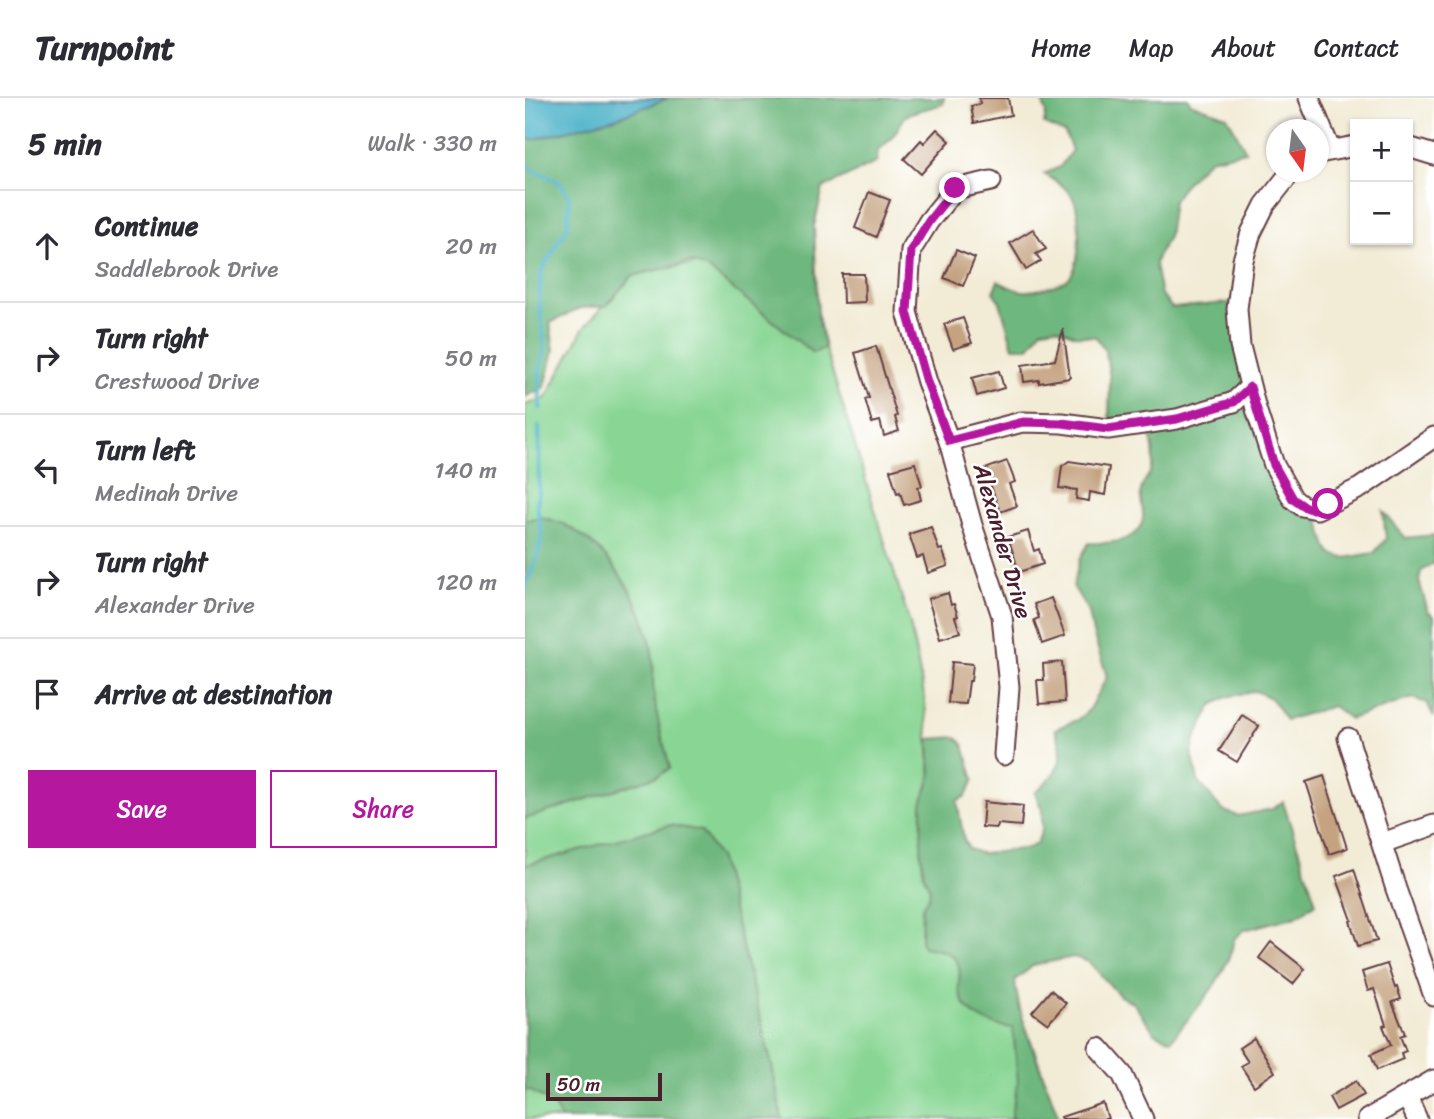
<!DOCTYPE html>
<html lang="en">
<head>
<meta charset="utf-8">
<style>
  body { margin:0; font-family:Sriracha,sans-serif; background:#f7f7f7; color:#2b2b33 }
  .controls { position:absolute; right:21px; top:21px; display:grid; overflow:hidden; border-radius:0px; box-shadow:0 2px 5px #0004 }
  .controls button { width:63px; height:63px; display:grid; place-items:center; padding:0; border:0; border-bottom:2px solid #e1e1e2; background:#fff; color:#2b2b33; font:35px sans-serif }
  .compass { position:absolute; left:741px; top:21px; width:63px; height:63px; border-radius:50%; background:#fff; box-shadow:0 2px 5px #0004; rotate:166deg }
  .scale { position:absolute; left:21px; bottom:18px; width:116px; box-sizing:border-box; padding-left:7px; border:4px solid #4a1f2b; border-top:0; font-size:19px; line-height:24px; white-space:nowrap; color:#4a1f2b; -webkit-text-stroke:5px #fff; paint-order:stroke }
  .stop { position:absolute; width:21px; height:21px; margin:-16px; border:5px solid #b5179e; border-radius:50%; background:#fff }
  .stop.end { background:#b5179e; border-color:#fff; box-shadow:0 2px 7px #0008 }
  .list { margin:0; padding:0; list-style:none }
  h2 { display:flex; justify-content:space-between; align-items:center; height:91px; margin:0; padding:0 28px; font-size:30px }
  h2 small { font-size:23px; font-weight:400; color:#7c7c81 }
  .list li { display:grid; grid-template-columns:46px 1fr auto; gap:21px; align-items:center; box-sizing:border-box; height:112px; padding:0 28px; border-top:2px solid #e1e1e2 }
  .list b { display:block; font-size:26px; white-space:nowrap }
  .list p { margin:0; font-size:23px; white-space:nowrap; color:#7c7c81 }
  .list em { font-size:23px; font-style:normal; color:#7c7c81 }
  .actions { display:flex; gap:14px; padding:21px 28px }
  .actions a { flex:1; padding:16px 0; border:2px solid #b5179e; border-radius:0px; text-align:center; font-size:24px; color:#b5179e }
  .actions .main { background:#b5179e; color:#fff }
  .icon { flex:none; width:38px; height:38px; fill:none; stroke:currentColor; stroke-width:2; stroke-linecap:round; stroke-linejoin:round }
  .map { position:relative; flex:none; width:909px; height:1021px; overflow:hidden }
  header { display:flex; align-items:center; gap:42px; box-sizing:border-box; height:98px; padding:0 35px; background:#fff; border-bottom:2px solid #e1e1e2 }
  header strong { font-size:33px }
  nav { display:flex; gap:38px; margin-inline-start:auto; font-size:24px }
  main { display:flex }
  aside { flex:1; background:#fff }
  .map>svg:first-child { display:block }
</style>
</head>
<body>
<header>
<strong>Turnpoint</strong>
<nav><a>Home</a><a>Map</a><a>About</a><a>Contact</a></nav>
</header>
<main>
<aside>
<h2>5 min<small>Walk · 330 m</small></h2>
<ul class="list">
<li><svg class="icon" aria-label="ahead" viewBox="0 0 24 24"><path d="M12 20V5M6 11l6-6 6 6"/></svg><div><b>Continue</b><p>Saddlebrook Drive</p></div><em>20 m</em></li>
<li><svg class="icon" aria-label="right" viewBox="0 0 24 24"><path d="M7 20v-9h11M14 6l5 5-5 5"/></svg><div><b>Turn right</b><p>Crestwood Drive</p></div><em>50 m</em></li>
<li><svg class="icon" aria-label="left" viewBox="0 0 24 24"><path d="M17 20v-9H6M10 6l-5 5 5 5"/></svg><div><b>Turn left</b><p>Medinah Drive</p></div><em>140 m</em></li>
<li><svg class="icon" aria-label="right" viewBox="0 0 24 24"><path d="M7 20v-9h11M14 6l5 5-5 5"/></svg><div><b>Turn right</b><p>Alexander Drive</p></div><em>120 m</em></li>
<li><svg class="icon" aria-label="arrive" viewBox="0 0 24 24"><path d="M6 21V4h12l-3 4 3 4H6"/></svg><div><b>Arrive at destination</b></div></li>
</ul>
<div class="actions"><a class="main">Save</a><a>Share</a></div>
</aside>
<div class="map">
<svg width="909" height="1021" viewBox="0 0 909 1021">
  <rect width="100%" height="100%" fill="#fff"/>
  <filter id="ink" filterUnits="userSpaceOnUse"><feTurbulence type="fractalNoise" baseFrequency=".0143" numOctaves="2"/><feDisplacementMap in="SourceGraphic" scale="14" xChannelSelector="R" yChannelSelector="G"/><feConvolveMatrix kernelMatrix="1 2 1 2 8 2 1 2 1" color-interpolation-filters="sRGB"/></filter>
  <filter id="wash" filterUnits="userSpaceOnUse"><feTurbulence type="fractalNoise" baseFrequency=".00686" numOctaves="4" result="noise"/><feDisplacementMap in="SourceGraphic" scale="28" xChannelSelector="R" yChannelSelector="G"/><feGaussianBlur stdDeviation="1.57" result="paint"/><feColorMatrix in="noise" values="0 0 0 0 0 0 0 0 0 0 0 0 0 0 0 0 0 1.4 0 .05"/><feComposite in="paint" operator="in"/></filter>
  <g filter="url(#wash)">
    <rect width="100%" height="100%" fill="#f2ebd5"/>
    <!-- green -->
    <path fill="#89d694" stroke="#6a7a60" stroke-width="2" d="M 183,164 L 300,250 L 385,526 L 399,597 L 402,625 L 408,715 L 501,929 L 534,1021 L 0,1021 L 0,307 L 21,300 L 58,231 L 106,176 Z"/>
    <!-- forest -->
    <g fill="#6eb77e" stroke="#5c6b54" stroke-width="2">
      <path d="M 144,0 L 419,0 L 418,6 L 386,15 L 380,19 L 366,41 L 353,52 L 352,64 L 298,90 L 289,128 L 293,218 L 300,250 L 288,255 L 183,171 L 166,164 L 107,178 L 81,208 L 55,210 L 25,225 L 29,252 L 20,289 L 0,299 L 0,42 L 11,41 L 93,19 Z"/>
      <path d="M 516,0 L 663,0 L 665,5 L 702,18 L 721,53 L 684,61 L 660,86 L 648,103 L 643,139 L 631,161 L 630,167 L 636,197 L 647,210 L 710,204 L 752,376 L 791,413 L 802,449 L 806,456 L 819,460 L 849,455 L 861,441 L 858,413 L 880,440 L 909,437 L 909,465 L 896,473 L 894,483 L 903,514 L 909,518 L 909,619 L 902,605 L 887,600 L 825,621 L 808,608 L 761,622 L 746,600 L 731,593 L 702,599 L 687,607 L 670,641 L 667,654 L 673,683 L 697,712 L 713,718 L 747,711 L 758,704 L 791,805 L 771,818 L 719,832 L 709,841 C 703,879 670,912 646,942 L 630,935 L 608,905 L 595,898 L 564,864 L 549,859 L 509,867 L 490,882 C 494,928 520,977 534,1021 L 487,1021 L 487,1012 L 493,985 L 488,930 C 465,928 438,917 434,891 C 433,880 438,869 429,860 C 422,852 408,851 398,849 L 396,842 L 397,809 L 404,798 L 405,791 L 399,778 L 396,756 L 397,706 L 406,678 L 404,641 L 432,639 L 439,648 L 449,682 L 441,698 L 432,703 L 439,742 L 444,751 L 458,756 L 504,750 L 512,745 L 517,732 L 517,712 L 510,695 C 522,685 537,670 536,653 C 536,646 532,637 530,631 L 552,622 L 563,613 L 582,579 L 568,535 L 564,514 L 548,488 L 555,461 L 564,445 C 583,446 615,444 618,420 C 619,411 614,401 616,392 C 617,385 623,379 626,373 C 632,357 626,340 622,324 L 591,322 L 584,320 L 585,279 L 580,252 L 571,239 L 550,237 L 531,229 L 517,231 L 504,249 L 488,249 L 475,204 L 468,194 L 473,183 C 480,187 489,192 498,193 C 508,194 538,187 544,180 C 557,166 556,116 548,100 C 542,89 529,82 519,76 L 535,69 L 547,52 L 540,35 L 519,26 L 521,14 Z"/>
      <path d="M 15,419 C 23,421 33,423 40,427 C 87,451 124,512 128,563 C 129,574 127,585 129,596 C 131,621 139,646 145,670 L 133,678 L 0,721 L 0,422 Z"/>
      <path d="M 145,727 L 176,733 L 195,761 L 247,967 L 257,1021 L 36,1021 L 28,1006 L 4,992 L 0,993 L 0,767 Z"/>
    </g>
    <!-- water -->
    <path fill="#48b1c7" stroke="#496879" stroke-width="2" d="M 0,0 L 144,0 L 93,19 L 10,41 L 0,42 Z"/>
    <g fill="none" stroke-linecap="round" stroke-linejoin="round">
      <!-- stream -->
      <g stroke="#48b1c7" stroke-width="4.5">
        <path d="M 0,66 L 5,71 L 29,81 L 38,88 L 44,99 L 44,112 L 42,129 L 17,172 L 14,203 L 20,250 L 15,269 L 15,310"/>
        <path d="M 0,490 L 11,463 L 17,438 L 12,407 L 14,392 L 14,328"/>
      </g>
    </g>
    <g id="blocks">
      <!-- building -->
      <g fill="#c5a381">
        <path d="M 454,0 L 483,0 L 486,17 L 449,25 L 446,8 L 455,6 Z"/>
        <path d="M 412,31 L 425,43 L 396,76 L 379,61 L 396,42 L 399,45 Z"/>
        <path d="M 344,94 L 365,102 L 351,139 L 330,130 Z"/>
        <path d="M 508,131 L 521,151 L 511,156 L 516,163 L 501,172 L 485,145 Z"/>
        <path d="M 431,152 L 450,160 L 438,188 L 419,180 Z"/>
        <path d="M 317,176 L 339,176 L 340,204 L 318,205 Z"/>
        <path d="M 438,220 L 447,245 L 428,251 L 419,226 Z"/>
        <path d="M 538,231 L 545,280 L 514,285 L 514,282 L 499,284 L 497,267 L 530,262 Z"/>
        <path d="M 351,248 L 372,318 L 370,319 L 374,333 L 359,338 L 355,323 L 347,325 L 340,301 L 344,300 L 330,255 Z"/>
        <path d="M 474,273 L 479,290 L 452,298 L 447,280 Z"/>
        <path d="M 482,363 L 490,384 L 484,386 L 492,408 L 475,414 L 460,371 Z"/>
        <path d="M 544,363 L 584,369 L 580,397 L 565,394 L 564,403 L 551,401 L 552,392 L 534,390 L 537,368 Z"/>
        <path d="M 390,365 L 397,388 L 393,389 L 396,402 L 379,407 L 375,394 L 372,395 L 365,372 Z"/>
        <path d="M 406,429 L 414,452 L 417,451 L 423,468 L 403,475 L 398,458 L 392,460 L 384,436 Z"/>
        <path d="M 503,433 L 509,453 L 514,451 L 518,466 L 494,474 L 483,439 Z"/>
        <path d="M 423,495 L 426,507 L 429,506 L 433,518 L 430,519 L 435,534 L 415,540 L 403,501 Z"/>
        <path d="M 526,500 L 540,538 L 517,546 L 509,522 L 514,520 L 509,506 Z"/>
        <path d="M 427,564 L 448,566 L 446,583 L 444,583 L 441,606 L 423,605 Z"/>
        <path d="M 537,564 L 540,604 L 514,606 L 512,582 L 519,582 L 518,566 Z"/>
        <path d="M 717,617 L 734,628 L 712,664 L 694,653 Z"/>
        <path d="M 799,678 L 822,750 L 804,756 L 781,684 Z"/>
        <path d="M 459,704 L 498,708 L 496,728 L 473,726 L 472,730 L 457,729 Z"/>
        <path d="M 829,771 L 852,843 L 833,848 L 825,823 L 827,822 L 811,778 Z"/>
        <path d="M 746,844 L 780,871 L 768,886 L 734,860 Z"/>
        <path d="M 862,866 L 870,890 L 872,889 L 876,901 L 867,904 L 880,936 L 875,938 L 881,953 L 876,955 L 878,961 L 852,972 L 846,956 L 866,947 L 858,928 L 861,927 L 849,891 L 843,893 L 837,874 Z"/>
        <path d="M 526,892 L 541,905 L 523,926 L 507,914 Z"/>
        <path d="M 729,940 L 750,974 L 729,988 L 716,968 L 723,964 L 714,950 Z"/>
        <path d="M 831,983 L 839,997 L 811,1012 L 804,999 Z"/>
        <path d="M 578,1005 L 583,1021 L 536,1021 L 536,1019 Z"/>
      </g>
    </g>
  </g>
  <g filter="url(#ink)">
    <use href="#blocks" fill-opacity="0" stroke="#633e44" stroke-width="2"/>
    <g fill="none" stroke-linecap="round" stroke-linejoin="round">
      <!-- minor casing -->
      <g stroke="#633e44" stroke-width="23">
        <g id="minor">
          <path d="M 784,0 L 805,51"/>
          <path d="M 883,49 L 909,57"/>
          <path d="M 794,55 L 830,48"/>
          <path d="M 766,74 L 740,107 L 726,135 L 718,162 L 712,211 L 715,248 L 731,311 L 749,367 L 768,401 L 777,408 L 792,411 L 835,390 L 909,339"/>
          <path d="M 466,83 L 430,91 L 404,123 L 386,152 L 382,214 L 402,284 L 424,343 L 447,427 L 477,518 L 484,589 L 479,657"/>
          <path d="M 424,343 L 497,324 L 537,325 L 583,331 L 652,321 L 709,304 L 725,289"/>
          <path d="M 823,640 L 871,791 L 909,898"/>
          <path d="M 857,745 L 909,727"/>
          <path d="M 574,950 L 597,976 L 618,1021"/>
          <path d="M 882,998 L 892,1021"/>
          <path d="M 843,1021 L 909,982"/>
        </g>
      </g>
      <!-- minor -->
      <use href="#minor" stroke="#fff" stroke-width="19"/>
    </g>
  </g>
  <g fill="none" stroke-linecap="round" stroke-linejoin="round" filter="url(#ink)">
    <!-- route -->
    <path stroke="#b5179e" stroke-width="9" d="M 430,90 L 404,123 L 386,152 L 382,214 L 402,284 L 424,343 L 498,324 L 537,325 L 583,331 L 652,321 L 709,304 L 725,289 L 749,367 L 768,401 L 778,408 L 786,411 L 792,411 L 803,406"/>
  </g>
  <g text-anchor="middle" stroke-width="5" stroke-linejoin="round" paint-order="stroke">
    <!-- street labels -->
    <g font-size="23" fill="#4a1f2b" stroke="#fff">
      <text transform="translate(478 443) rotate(74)" y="8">Alexander Drive</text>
    </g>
  </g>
</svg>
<div class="controls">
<button>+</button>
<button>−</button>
</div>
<svg class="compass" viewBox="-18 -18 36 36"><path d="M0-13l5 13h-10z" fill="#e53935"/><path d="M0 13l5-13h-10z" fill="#7c7c81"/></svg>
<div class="scale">50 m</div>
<div class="stop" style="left:803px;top:406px"></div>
<div class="stop end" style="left:430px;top:90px"></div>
</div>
</main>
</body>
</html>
